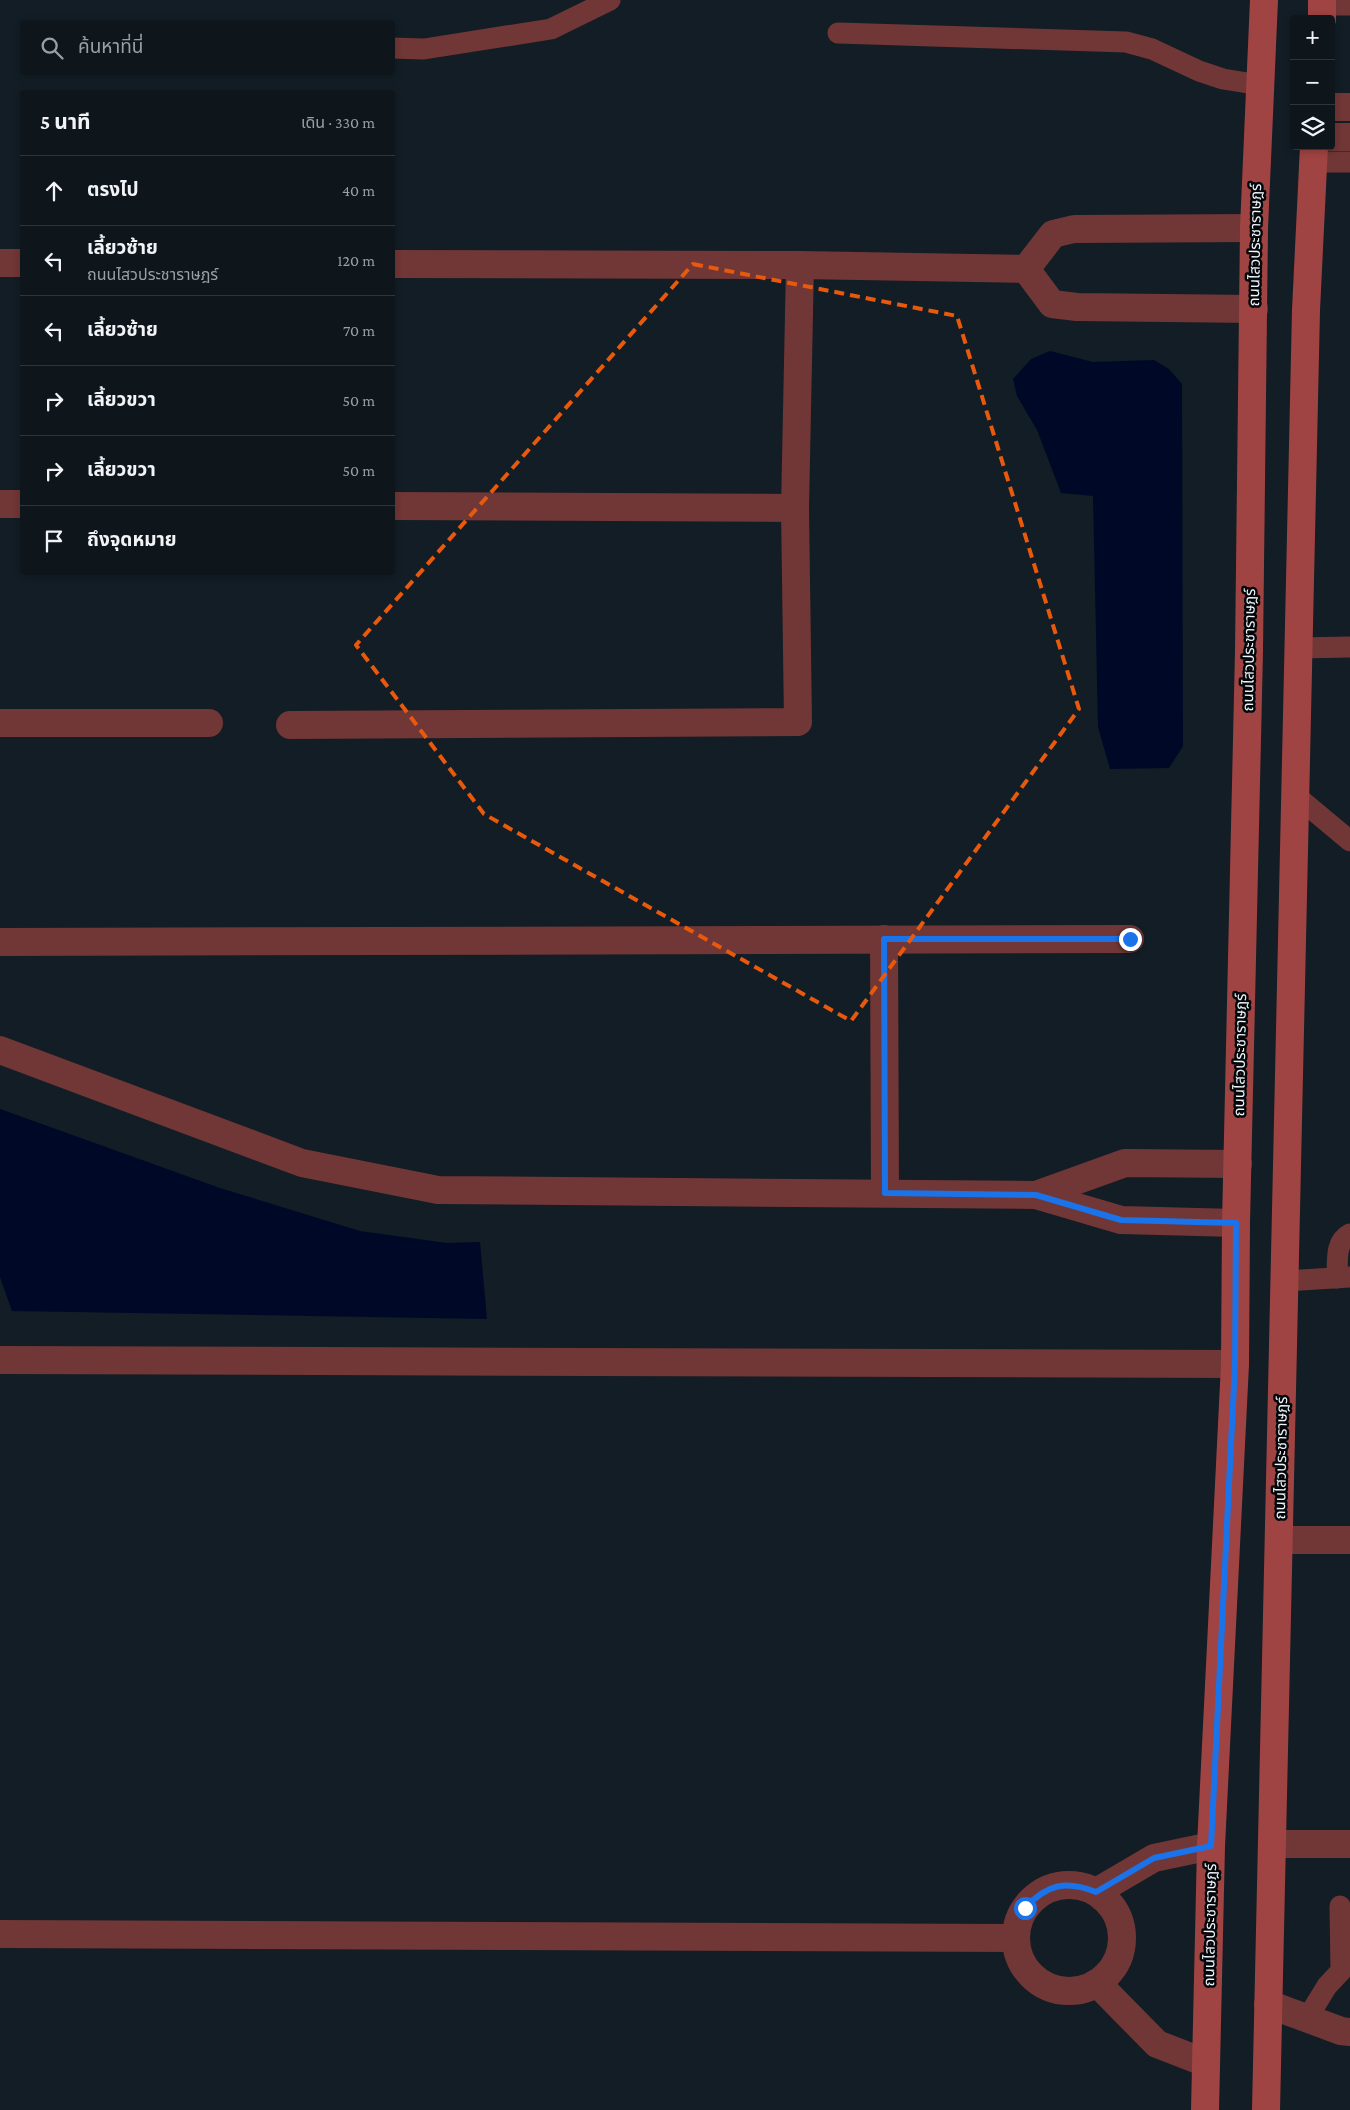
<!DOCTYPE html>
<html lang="th">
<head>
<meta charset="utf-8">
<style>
  body { margin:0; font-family:"Crimson Pro","Noto Sans Thai",serif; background:#171f25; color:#f1f3f6 }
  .controls { position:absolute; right:15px; top:15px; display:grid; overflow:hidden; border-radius:5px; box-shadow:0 2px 8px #0003 }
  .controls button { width:45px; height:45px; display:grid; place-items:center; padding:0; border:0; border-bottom:1px solid #2e353b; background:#0e161c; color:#f1f3f6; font:25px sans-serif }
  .stop { position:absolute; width:15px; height:15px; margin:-11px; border:4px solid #1a73e8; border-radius:50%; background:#fff }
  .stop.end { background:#1a73e8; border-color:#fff; box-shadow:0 1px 5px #0008 }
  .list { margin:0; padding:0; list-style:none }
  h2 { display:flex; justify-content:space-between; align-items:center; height:65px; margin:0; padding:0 20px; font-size:21px }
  h2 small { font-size:16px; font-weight:400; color:#9b9fa3 }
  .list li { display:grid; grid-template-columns:32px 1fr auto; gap:15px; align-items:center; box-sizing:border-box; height:70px; padding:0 20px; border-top:1px solid #2e353b }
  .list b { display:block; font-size:19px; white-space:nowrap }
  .list p { margin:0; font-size:16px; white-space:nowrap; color:#9b9fa3 }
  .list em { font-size:16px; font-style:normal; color:#9b9fa3 }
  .icon { flex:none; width:28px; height:28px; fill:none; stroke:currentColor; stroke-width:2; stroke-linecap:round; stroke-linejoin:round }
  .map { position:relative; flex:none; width:1350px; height:2110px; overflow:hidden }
  .search { position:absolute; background:#0e161c; box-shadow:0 2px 8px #0003; left:20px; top:20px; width:375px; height:55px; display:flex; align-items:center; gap:12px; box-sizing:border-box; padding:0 18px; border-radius:5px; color:#9b9fa3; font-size:19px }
  .panel { position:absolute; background:#0e161c; box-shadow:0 2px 8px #0003; left:20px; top:90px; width:375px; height:485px; border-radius:5px }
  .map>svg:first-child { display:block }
</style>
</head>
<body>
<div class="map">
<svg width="1350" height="2110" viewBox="0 0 1350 2110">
  <rect width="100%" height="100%" fill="#121d25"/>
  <!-- water -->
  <g fill="#000827">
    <path d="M 1050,351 L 1093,362 L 1154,360 L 1169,369 L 1182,384 L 1183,746 L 1169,768 L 1110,769 L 1098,727 L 1093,496 L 1061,493 L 1037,430 L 1017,396 L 1013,379 L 1031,359 Z"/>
    <path d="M 0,1109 L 220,1188 L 360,1231 L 447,1243 L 480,1242 L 487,1319 L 12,1311 L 0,1277 Z"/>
  </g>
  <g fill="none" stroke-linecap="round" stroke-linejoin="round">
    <!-- service -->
    <g stroke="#703736" stroke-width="21">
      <path d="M 1322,5 L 1350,5"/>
      <path d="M 838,33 L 1126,42 L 1152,49 L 1199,71 L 1223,79 L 1260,85"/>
      <path d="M 392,48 L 424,49 L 551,29 L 610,0"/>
      <path d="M 1314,162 L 1350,162"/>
      <path d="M 1298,648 L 1350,647"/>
      <path d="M 1295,795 L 1350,841"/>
      <path d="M 1337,1278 C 1338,1263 1334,1242 1350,1234"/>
      <path d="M 1285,1281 L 1350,1277"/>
      <path d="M 1308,2017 L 1327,1986 L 1341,1971 L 1340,1906"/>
    </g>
    <!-- minor -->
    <g stroke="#703736" stroke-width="28">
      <path d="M 1331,107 L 1350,107"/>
      <path d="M 1331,137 L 1350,137"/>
      <path d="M 0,263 L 22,263"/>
      <path d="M 392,264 L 800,265 L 1026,269"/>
      <path d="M 1026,269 L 1053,234 L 1074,229 L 1254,228"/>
      <path d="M 1026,269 L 1052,304 L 1077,307 L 1254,309"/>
      <path d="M 0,504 L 22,504"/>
      <path d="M 392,506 L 795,508"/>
      <path d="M 0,723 L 209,723"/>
      <path d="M 290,725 L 798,722 L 795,508 L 800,265"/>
      <path d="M 884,939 L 885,1193"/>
      <path d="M 0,942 L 1130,939"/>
      <path d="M 0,1050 L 302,1163 L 438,1190 L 1036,1195 L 1121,1220 L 1236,1223"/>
      <path d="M 1036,1195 L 1125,1163 L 1238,1164"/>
      <path d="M 0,1360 L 1235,1364"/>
      <path d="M 1279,1540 L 1350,1540"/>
      <path d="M 1272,1844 L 1350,1844"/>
      <circle cx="1069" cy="1938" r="53"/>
      <path d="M 1096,1892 L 1154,1858 L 1211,1846"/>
      <path d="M 0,1934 L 1016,1938"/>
      <path d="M 1097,1983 L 1157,2044 L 1206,2063"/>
      <path d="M 1268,2004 L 1341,2031 L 1350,2032"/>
    </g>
    <!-- secondary -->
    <g stroke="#a04443" stroke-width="28">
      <path d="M 1322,19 L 1322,0"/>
      <path d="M 1205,2110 L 1211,1846 L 1235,1364 L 1236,1223 L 1249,651 L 1254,228 L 1264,0"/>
      <path d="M 1266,2110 L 1306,310 L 1314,146"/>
    </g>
  </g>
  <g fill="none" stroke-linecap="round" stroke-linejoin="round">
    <!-- route -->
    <path stroke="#1a73e8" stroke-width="6" d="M 1025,1908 C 1047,1884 1066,1880 1096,1892 L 1154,1858 L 1211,1846 L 1235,1364 L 1236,1223 L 1121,1220 L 1036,1195 L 885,1193 L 884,939 L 1130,939"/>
  </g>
  <!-- marked area -->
  <path fill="none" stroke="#e8590c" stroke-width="4" stroke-dasharray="10 6" stroke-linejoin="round" d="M 693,264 L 957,316 L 1079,709 L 851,1021 L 484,814 L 356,645 Z"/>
  <g text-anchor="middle" stroke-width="5" stroke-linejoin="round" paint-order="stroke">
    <!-- street labels -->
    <g font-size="15" fill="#eff6fc" stroke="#04070a">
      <text transform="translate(1255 245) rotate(-89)" y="5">ถนนไสวประชาราษฎร์</text>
      <text transform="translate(1249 650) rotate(-89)" y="5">ถนนไสวประชาราษฎร์</text>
      <text transform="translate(1240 1055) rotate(-89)" y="5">ถนนไสวประชาราษฎร์</text>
      <text transform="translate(1281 1458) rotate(-89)" y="5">ถนนไสวประชาราษฎร์</text>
      <text transform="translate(1210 1925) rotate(-89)" y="5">ถนนไสวประชาราษฎร์</text>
    </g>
  </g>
</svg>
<div class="controls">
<button>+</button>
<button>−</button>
<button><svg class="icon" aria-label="layers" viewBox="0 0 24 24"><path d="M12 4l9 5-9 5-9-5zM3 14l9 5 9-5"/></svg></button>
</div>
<div class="stop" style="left:1025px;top:1908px"></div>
<div class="stop end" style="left:1130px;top:939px"></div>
<div class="search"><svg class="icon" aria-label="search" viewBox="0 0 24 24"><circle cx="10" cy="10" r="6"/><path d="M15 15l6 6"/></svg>ค้นหาที่นี่</div>
<section class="panel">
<h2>5 นาที<small>เดิน · 330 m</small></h2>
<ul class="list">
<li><svg class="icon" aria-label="ahead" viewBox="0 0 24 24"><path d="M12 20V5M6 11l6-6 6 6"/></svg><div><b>ตรงไป</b></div><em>40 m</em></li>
<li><svg class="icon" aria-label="left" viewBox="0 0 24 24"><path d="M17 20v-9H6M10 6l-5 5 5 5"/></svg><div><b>เลี้ยวซ้าย</b><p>ถนนไสวประชาราษฎร์</p></div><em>120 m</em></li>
<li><svg class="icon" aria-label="left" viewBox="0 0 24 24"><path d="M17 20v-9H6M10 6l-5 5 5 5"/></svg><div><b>เลี้ยวซ้าย</b></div><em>70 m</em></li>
<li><svg class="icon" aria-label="right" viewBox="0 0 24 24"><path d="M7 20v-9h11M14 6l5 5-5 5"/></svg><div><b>เลี้ยวขวา</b></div><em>50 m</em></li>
<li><svg class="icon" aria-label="right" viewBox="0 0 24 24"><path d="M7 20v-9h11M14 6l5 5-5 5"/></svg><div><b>เลี้ยวขวา</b></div><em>50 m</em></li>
<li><svg class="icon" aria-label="arrive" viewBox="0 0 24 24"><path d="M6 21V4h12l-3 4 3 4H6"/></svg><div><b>ถึงจุดหมาย</b></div></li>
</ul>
</section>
</div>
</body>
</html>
